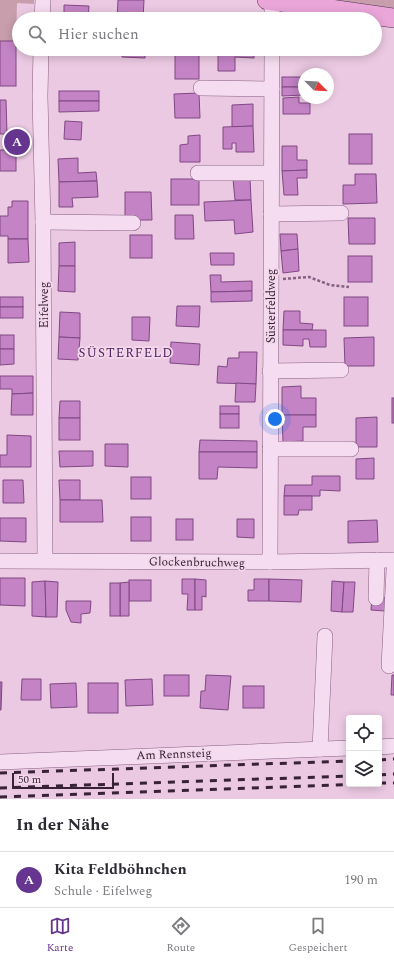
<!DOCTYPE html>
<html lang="de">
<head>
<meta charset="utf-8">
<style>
  body { margin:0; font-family:Spectral,serif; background:#f2f2f3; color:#2b2b33 }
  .controls { position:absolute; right:12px; bottom:12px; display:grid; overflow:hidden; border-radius:4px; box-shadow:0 2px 10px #0003 }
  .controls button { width:36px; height:36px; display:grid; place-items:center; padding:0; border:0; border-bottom:1px solid #e1e1e2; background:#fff; color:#2b2b33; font:20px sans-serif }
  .compass { position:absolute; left:298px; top:68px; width:36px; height:36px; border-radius:50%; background:#fff; box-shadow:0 2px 10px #0003; rotate:114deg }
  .scale { position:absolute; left:12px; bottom:10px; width:102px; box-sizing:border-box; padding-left:4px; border:2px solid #382237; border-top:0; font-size:11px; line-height:14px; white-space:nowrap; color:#382237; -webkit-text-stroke:3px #f3d8ec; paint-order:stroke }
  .you { position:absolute; left:275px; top:419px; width:14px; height:14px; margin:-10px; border:3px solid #fff; border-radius:50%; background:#1a73e8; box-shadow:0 0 0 6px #1a73e833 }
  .badge { display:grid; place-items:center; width:26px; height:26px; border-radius:50%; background:#66358f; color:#fff; font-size:13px; font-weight:700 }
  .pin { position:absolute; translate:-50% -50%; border:2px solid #fff; box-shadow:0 1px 4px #0006 }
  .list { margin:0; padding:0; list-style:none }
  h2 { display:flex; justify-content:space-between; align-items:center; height:52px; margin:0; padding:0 16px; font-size:17px }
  h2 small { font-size:13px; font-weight:400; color:#7c7c81 }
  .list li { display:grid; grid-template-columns:26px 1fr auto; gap:12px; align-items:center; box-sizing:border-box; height:56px; padding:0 16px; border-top:1px solid #e1e1e2 }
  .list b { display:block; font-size:15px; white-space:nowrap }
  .list p { margin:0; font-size:13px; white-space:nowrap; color:#7c7c81 }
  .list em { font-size:13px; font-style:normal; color:#7c7c81 }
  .icon { flex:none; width:22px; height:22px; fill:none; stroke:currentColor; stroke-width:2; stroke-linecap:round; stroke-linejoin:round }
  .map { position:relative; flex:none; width:394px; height:799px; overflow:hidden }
  .search { position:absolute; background:#fff; box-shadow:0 2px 10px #0003; left:12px; right:12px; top:12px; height:44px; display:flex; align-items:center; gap:10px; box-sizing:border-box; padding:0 14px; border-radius:22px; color:#7c7c81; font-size:15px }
  .sheet { height:108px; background:#fff }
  nav { display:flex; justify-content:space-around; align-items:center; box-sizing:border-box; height:56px; border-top:1px solid #e1e1e2; background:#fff; font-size:11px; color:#7c7c81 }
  nav a { display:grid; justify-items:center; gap:2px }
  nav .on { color:#66358f }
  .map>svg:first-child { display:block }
</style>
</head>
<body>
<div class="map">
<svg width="394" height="799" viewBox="0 0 394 799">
  <rect width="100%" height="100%" fill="#ebc9e2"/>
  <!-- green -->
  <g fill="#c89eac">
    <path d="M 0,0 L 34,0 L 34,4 L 17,3 L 16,41 L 0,41 Z"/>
    <path d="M 321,0 L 394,0 L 394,11 Z"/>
  </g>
  <!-- building -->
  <g fill="#c383c5" stroke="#804883">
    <path d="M 118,0 L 144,0 L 143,19 L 117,19 Z"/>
    <path d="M 64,5 L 89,6 L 88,19 L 64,19 Z"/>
    <rect x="0" y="41" width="16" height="45"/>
    <path d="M 123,49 L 145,49 L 145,58 L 122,57 Z"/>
    <path d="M 218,49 L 254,49 L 254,58 L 235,57 L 235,71 L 218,71 Z"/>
    <rect x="175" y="53" width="24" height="26"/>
    <rect x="282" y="77" width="22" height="10"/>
    <path d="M 282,87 L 304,87 L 304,95 L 282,96 Z"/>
    <rect x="59" y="91" width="40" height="10"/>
    <path d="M 199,93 L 200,118 L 175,118 L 174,94 Z"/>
    <path d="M 299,97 L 299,103 L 310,103 L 310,114 L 283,114 L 283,98 Z"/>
    <path d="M 0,100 L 6,100 L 7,134 L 0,134 Z"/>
    <path d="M 59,101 L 99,101 L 99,111 L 59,112 Z"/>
    <path d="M 253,104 L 253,126 L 232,127 L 232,105 Z"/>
    <path d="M 65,121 L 82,122 L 81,140 L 64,139 Z"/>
    <path d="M 253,126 L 254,152 L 236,152 L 236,143 L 232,143 L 232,149 L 223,149 L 223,127 Z"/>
    <rect x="349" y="134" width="23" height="30"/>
    <path d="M 200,135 L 200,162 L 180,162 L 180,145 L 188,144 L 188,136 Z"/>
    <path d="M 282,146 L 297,146 L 297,160 L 307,160 L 307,170 L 282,171 Z"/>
    <rect x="0" y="150" width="16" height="21"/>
    <path d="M 78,158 L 78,173 L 96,172 L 97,181 L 59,182 L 58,159 Z"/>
    <path d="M 307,170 L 307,178 L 297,178 L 298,195 L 284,195 L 282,171 Z"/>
    <path d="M 355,174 L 376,174 L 377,203 L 343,204 L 343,185 L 355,185 Z"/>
    <path d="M 250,178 L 251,200 L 235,200 L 233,179 Z"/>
    <rect x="171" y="179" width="28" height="26"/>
    <path d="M 97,181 L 98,197 L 72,198 L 73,207 L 59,207 L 59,182 Z"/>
    <path d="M 125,192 L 151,192 L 152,220 L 125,220 Z"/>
    <path d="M 251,200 L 253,232 L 235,234 L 234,220 L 205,221 L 204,202 Z"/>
    <path d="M 12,201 L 28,201 L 28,239 L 8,239 L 8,236 L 0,236 L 0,216 L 8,216 L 8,207 L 12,207 Z"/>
    <path d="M 175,215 L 193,215 L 194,239 L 175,239 Z"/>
    <path d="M 348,218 L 375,218 L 375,244 L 349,244 Z"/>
    <path d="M 280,234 L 297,234 L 298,249 L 281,251 Z"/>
    <rect x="130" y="235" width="22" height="23"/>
    <path d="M 8,239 L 28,239 L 29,262 L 8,263 Z"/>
    <path d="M 75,242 L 75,266 L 59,266 L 59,243 Z"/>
    <path d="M 298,249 L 299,271 L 283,273 L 281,251 Z"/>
    <path d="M 210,253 L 234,253 L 234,265 L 211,265 Z"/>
    <rect x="348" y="256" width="24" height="26"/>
    <path d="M 59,266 L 75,266 L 75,292 L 58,291 Z"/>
    <path d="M 210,275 L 221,275 L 221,282 L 252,281 L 252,291 L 211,292 Z"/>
    <path d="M 252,291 L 252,301 L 211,302 L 211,292 Z"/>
    <rect x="0" y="297" width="23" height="10"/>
    <rect x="344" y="297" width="24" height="29"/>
    <path d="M 177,306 L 200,306 L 199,327 L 176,326 Z"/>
    <rect x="0" y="307" width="23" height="11"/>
    <path d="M 284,311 L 300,311 L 300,323 L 313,324 L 312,330 L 283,330 Z"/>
    <path d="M 60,312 L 80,313 L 80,338 L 59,337 Z"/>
    <path d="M 132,317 L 150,317 L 149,341 L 132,340 Z"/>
    <path d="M 283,330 L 326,330 L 326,347 L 310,347 L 309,339 L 303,339 L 303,346 L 283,345 Z"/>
    <rect x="0" y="335" width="14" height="14"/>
    <path d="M 59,337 L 80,338 L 78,360 L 58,359 Z"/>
    <path d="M 374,337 L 374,366 L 345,366 L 344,338 Z"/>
    <path d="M 171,342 L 200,344 L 199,365 L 170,363 Z"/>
    <path d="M 0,349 L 14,349 L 14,364 L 0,365 Z"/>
    <path d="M 239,352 L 257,352 L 256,384 L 217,383 L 218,366 L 227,367 L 228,358 L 239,358 Z"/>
    <path d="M 0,376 L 33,376 L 33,393 L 12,394 L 12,389 L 0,389 Z"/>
    <path d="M 236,383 L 256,384 L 255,402 L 235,402 Z"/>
    <path d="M 301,386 L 301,398 L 316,398 L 316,415 L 282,415 L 282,387 Z"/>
    <path d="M 33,393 L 33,415 L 11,415 L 12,394 Z"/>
    <rect x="392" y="398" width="2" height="25"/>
    <path d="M 60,401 L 80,401 L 80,418 L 59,418 Z"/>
    <rect x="220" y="406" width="19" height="8"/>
    <rect x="220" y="414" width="19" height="14"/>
    <path d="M 282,415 L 316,415 L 316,427 L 303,427 L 303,441 L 283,442 Z"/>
    <path d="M 377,417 L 377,447 L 356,447 L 356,418 Z"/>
    <rect x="59" y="418" width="21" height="22"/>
    <path d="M 7,435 L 31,436 L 31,467 L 0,467 L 0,455 L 7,455 Z"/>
    <path d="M 200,440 L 257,441 L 257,452 L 199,452 Z"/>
    <path d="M 105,444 L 128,444 L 128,467 L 105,466 Z"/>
    <path d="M 59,451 L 93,451 L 93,466 L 60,467 Z"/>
    <path d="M 199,452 L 257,452 L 257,468 L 218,467 L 217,479 L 199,479 Z"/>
    <path d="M 374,458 L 374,479 L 356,479 L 356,459 Z"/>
    <path d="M 312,476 L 340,476 L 340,491 L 320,490 L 320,496 L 284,496 L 285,485 L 312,485 Z"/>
    <rect x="131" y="477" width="20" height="22"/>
    <path d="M 3,480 L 23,480 L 24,503 L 3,503 Z"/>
    <path d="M 59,480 L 80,480 L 80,500 L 60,500 Z"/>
    <path d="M 284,496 L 312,496 L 312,510 L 299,510 L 298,515 L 284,515 Z"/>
    <path d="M 60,500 L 102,500 L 103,522 L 60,522 Z"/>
    <rect x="131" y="517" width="20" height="24"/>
    <path d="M 0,518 L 26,518 L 26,542 L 0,541 Z"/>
    <rect x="176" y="519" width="17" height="21"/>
    <path d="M 237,519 L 254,519 L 254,538 L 237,537 Z"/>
    <path d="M 377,520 L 378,542 L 348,543 L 348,521 Z"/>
    <path d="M 0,578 L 25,578 L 25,606 L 0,605 Z"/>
    <path d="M 182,579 L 195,579 L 195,610 L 187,610 L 188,594 L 182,594 Z"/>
    <path d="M 195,579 L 206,580 L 206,597 L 202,596 L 202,610 L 195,610 Z"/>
    <path d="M 254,579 L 269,579 L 269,601 L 248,601 L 248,590 L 254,590 Z"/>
    <path d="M 269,579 L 302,580 L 301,602 L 269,601 Z"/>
    <rect x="129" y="580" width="22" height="21"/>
    <path d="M 45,581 L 46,617 L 32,616 L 32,582 Z"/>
    <path d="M 45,581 L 58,582 L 57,617 L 46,617 Z"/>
    <path d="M 332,581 L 344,582 L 342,612 L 331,611 Z"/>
    <path d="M 129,582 L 129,616 L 120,616 L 120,583 Z"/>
    <path d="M 344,582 L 355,582 L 353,612 L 342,612 Z"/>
    <rect x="110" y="583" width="10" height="33"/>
    <path d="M 372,597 L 386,598 L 385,611 L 371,610 Z"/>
    <path d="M 66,601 L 91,601 L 90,613 L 81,614 L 81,623 L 71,622 L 66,610 Z"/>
    <rect x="164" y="675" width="25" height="21"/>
    <path d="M 206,675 L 231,676 L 228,710 L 200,708 L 201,691 L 205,691 Z"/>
    <path d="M 392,675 L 394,675 L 394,695 L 391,695 Z"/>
    <path d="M 22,679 L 41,679 L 41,700 L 21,700 Z"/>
    <path d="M 152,679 L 153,705 L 126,706 L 125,680 Z"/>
    <path d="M 0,682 L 2,682 L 1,710 L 0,710 Z"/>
    <path d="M 76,683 L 77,707 L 51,708 L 50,684 Z"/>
    <rect x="88" y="683" width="30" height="30"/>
    <rect x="243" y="686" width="21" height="22"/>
  </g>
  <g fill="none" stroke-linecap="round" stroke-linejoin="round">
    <!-- minor casing -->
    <g stroke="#866083" stroke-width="16">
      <g id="minor">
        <path d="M 42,19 L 43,0"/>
        <path d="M 272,19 L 272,1"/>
        <path d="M 41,49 L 40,96 L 43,222 L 45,560"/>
        <path d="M 201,88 L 272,89"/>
        <path d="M 198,173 L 271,173"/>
        <path d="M 271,214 L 341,213"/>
        <path d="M 43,222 L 133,223"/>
        <path d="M 270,371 L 341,370"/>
        <path d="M 270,449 L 351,449"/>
        <path d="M 0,561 L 270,562 L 394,560"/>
        <path d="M 270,562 L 272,49"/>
        <path d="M 376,598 L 377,560"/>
        <path d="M 389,666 L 394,570"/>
        <path d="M 379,747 L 394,746"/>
        <path d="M 320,749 L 325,636"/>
        <path d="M 0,762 L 349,748"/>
      </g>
    </g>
    <!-- major casing -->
    <g stroke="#543354" stroke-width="20">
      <path id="major" d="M 267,0 L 394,18"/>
    </g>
    <!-- path -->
    <path stroke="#866083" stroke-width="2.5" stroke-dasharray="3 2" stroke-linecap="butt" d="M 283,279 L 309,277 L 330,285 L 349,287"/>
    <!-- minor -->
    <use href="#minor" stroke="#f6dcf0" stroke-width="15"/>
    <!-- major -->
    <use href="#major" stroke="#eaa6d9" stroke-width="19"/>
    <!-- rail -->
    <g stroke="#382237" stroke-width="3" stroke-dasharray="7 7" stroke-linecap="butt">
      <path d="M 379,760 L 394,759"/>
      <path d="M 0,773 L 349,761"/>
      <path d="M 379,775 L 394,774"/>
      <path d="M 379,783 L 394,783"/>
      <path d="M 0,788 L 349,776"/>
      <path d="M 0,797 L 363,784"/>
    </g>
  </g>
  <g text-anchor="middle" stroke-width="3.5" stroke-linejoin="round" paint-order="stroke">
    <!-- street labels -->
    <g font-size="12" fill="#382237" stroke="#f3d8ec">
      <text transform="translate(44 305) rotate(-90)" y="4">Eifelweg</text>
      <text transform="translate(271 306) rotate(-90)" y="4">Süsterfeldweg</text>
      <text transform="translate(197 562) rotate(1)" y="4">Glockenbruchweg</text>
      <text transform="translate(174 754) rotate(-2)" y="4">Am Rennsteig</text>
    </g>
    <!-- neighbourhood labels -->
    <g font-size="13" letter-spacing="1" fill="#522560" stroke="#f3d8ec">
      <text x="126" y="357">SÜSTERFELD</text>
    </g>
  </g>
</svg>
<div class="controls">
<button><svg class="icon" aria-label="locate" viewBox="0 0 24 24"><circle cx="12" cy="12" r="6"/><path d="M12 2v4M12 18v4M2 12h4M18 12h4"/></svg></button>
<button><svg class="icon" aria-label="layers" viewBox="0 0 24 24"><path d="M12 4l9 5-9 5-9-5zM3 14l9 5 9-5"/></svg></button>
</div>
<svg class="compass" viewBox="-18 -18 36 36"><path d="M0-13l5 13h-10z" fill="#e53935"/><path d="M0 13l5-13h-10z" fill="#7c7c81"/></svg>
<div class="scale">50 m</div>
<div class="you"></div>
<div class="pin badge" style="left:17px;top:142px">A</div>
<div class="search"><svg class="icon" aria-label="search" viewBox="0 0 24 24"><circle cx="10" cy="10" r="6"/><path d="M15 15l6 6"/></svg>Hier suchen</div>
</div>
<section class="sheet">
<h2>In der Nähe<small></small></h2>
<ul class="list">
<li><span class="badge">A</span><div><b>Kita Feldböhnchen</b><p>Schule · Eifelweg</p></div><em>190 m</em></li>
</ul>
</section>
<nav>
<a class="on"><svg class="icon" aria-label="map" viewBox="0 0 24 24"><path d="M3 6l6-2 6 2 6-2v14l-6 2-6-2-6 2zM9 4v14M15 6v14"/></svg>Karte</a>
<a><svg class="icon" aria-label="directions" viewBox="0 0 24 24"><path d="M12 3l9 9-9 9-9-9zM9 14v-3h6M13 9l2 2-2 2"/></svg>Route</a>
<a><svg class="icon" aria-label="saved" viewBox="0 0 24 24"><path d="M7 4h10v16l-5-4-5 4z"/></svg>Gespeichert</a>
</nav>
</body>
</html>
